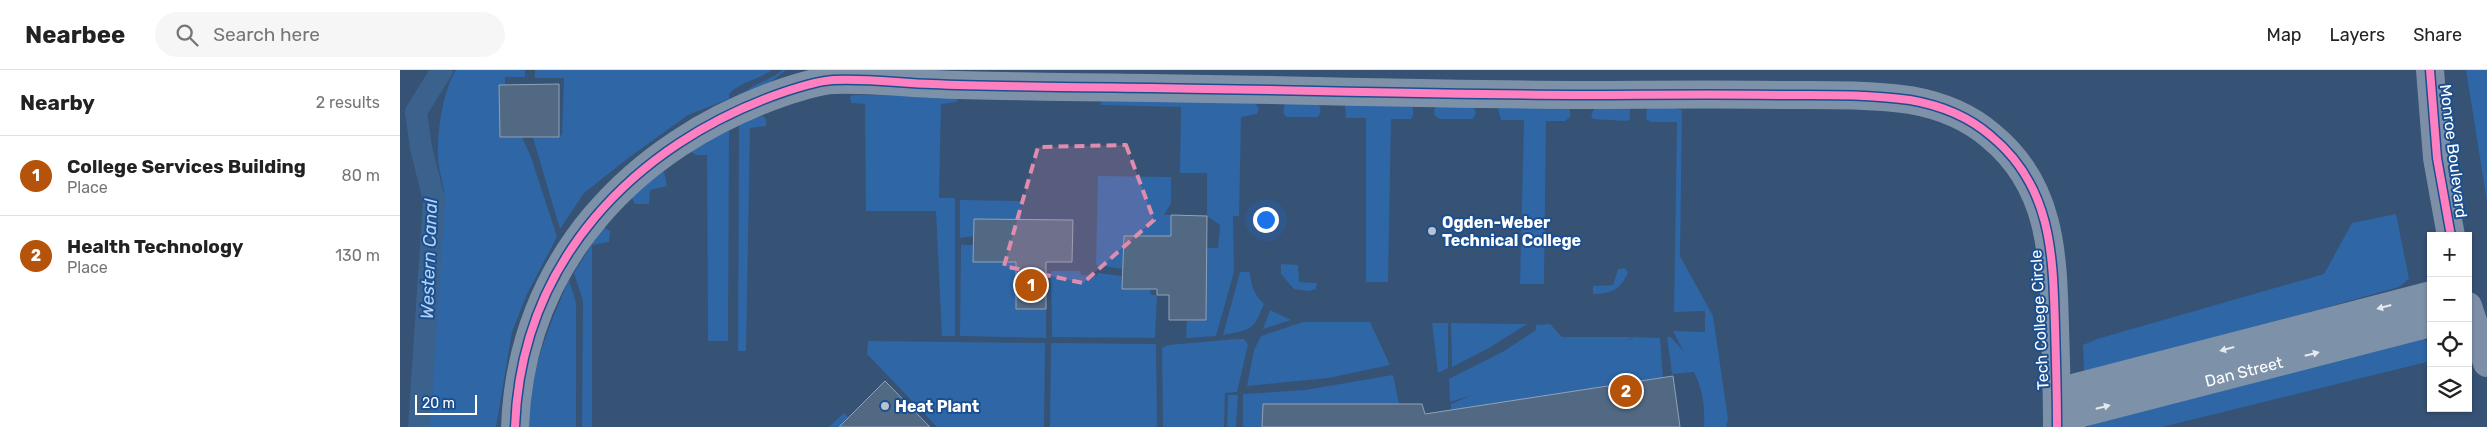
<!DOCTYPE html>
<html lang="en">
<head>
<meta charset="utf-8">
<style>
  body { margin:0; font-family:Rubik,sans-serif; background:#f6f6f6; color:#222 }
  .controls { position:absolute; right:15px; bottom:15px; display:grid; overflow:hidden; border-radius:0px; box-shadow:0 1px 4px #0004 }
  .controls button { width:45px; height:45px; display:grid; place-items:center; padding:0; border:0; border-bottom:1px solid #e0e0e0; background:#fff; color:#222; font:25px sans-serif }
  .scale { position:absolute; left:15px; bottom:12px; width:62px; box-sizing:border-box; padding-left:5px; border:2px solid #fff; border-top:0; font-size:14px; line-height:18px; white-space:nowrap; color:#fff; -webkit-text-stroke:4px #1b4f8f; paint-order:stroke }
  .you { position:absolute; left:865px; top:149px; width:18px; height:18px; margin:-12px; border:4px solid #fff; border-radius:50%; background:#1a73e8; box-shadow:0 0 0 8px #1a73e833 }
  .badge { display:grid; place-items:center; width:32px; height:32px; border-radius:50%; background:#b45309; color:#fff; font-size:16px; font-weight:700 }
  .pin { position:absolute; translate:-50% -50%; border:2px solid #fff; box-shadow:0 1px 5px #0006 }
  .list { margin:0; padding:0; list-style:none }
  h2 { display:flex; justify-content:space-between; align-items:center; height:65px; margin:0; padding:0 20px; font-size:21px }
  h2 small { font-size:16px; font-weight:400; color:#767676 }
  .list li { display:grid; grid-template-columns:32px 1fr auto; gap:15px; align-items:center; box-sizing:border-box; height:80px; padding:0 20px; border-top:1px solid #e0e0e0 }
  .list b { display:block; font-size:19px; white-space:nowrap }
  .list p { margin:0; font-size:16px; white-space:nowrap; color:#767676 }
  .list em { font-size:16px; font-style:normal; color:#767676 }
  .icon { flex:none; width:28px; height:28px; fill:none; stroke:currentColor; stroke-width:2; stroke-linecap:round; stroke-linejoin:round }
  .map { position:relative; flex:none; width:2087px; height:357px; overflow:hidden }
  header { display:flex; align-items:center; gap:30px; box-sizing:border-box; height:70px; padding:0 25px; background:#fff; border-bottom:1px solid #e0e0e0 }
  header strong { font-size:24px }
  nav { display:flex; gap:28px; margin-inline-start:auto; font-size:18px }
  .search { width:350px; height:45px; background:#f6f6f6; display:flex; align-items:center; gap:12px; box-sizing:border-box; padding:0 18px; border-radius:28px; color:#767676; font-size:19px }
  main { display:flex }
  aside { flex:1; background:#fff }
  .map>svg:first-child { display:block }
</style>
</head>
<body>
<header>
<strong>Nearbee</strong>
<div class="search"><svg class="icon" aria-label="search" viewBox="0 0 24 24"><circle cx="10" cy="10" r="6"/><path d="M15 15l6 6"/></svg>Search here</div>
<nav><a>Map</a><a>Layers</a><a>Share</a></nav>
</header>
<main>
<aside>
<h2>Nearby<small>2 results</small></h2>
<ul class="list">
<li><span class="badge">1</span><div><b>College Services Building</b><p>Place</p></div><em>80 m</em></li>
<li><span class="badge">2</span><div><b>Health Technology</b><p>Place</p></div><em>130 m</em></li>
</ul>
</aside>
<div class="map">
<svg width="2087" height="357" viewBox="0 0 2087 357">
  <rect width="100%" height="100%" fill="#365274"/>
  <!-- green -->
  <g fill="#2f66a5">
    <path d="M 56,0 L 125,0 L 125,7 L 105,7 L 105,15 L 100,15 L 100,67 L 122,67 L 131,87 L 157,167 L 127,224 L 112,262 L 96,357 L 26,357 L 44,120 C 42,109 38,97 38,86 C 37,61 43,21 56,0 Z"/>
    <path d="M 135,0 L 372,0 C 358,10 340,12 329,24 L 329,29 L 288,45 L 227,89 L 184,123 L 160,159 L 133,68 L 159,67 L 162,64 L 164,8 L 135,8 Z"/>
    <path d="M 382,0 L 386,0 L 368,14 L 343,25 C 349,14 371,11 382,0 Z"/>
    <path d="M 2066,0 L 2087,0 L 2087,132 Z"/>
    <path d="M 456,25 L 552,26 L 557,30 L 557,32 L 541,34 L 539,128 L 555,128 L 555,266 L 542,266 L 536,141 L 466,141 L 465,34 L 451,33 L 450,26 Z"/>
    <path d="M 701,29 L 847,31 L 856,34 L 859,39 L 857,44 L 841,47 L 839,146 L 833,146 L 834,202 L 816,266 L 786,268 L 787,251 L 806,250 L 806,178 L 818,178 L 820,155 L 807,146 L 807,103 L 780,103 L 781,37 L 701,35 Z"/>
    <path d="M 916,31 C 921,37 922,41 918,47 L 887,47 L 883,43 L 885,33 Z"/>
    <path d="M 951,31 L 1009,33 C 1014,38 1015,43 1011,49 L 991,49 L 988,212 L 966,212 L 966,48 L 946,48 L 945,36 Z"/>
    <path d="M 1037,35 L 1074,37 L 1076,43 L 1073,49 L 1040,49 L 1035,46 L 1034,40 Z"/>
    <path d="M 1101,35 L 1166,35 L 1170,40 L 1170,47 L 1165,51 L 1146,51 L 1144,214 L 1120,214 L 1124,50 L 1101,50 L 1098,39 Z"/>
    <path d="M 1203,35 L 1230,38 L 1230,49 L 1226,51 L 1193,49 L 1191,45 L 1194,39 Z"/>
    <path d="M 1275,35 L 1277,39 L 1282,40 L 1280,186 L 1313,246 L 1328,349 L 1326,357 L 1304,357 C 1305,337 1303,320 1294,302 L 1272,304 L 1267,267 L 1271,267 L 1284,282 L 1273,261 L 1305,262 L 1305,241 L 1274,242 L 1277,52 L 1251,52 L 1246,49 L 1247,38 Z"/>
    <path d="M 363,46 L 366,49 L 366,56 L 350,58 L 346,281 L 338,281 L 339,53 Z"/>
    <path d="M 329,59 L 328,271 L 308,271 L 307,85 L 296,85 L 291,82 Z"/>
    <path d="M 264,101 L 267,116 L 250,120 L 249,134 L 235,134 L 232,128 L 234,123 Z"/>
    <path d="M 698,106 L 771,107 L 771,133 L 764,145 L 771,145 L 771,166 L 724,166 L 723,199 L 696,195 Z"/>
    <path d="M 560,130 L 621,131 L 621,150 L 574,149 L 574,166 L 560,168 Z"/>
    <path d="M 1996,144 L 2009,209 L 1999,217 L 1697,301 L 1684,301 L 1683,275 L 1697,269 L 1924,204 L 1952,153 Z"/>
    <path d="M 205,158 L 210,161 L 209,172 L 192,175 L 192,357 L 182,357 L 183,231 L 174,203 L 201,160 Z"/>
    <path d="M 561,175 L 573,175 L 573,192 L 616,192 L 616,238 L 646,239 L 646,268 L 560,266 Z"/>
    <path d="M 881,194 L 898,195 L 899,212 L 917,213 L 916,219 L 909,221 L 894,219 L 881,204 Z"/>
    <path d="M 1225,198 L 1228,202 C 1221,220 1211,224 1193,224 L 1193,216 L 1213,215 L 1218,199 Z"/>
    <path d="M 651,201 L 680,201 L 681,205 L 697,206 L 697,203 L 722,206 L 722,219 L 750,219 L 751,225 L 757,225 L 755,268 L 652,267 Z"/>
    <path d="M 840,202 L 850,202 C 851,215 854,225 864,234 C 853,260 852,260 823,265 Z"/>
    <path d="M 169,210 L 176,233 L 176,357 L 128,357 C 128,305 149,256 169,210 Z"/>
    <path d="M 870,240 L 891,250 L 863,259 Z"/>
    <path d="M 903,252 L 970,252 L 990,295 L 928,308 L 847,316 L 854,280 L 861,266 Z"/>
    <path d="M 1032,253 L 1048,253 L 1048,298 L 1038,303 Z"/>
    <path d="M 1051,253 L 1127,254 L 1089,278 L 1052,297 Z"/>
    <path d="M 1150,254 L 1162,267 L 1233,267 L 1224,271 L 1235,267 L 1260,268 L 1263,308 L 1051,340 L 1051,334 L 1073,325 L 1050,332 L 1049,309 L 1104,281 L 1136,260 L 1136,255 Z"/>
    <path d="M 2022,266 L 2028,274 L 2031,291 L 1762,357 L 1689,357 L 1688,354 Z"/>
    <path d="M 836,269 L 844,269 L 848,275 L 837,322 L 825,323 L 824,357 L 763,357 L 762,278 L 768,275 Z"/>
    <path d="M 468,271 L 645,273 L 644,357 L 537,357 L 467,284 Z"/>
    <path d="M 651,273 L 756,274 L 757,357 L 650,357 Z"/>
    <path d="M 993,305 L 999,334 L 863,334 L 862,357 L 843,357 L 843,324 L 905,320 Z"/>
    <path d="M 828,325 L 838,325 L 836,357 L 827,357 Z"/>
    <path d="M 444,343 L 448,347 L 439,357 L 429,357 Z"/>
  </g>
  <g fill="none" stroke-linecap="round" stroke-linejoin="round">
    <!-- canal -->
    <path stroke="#3b618d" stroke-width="22" d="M 19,357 L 34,130 L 21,78 L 16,42 L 42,0"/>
  </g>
  <!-- building -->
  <g fill="#526984" stroke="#92a2b6">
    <path d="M 159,14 L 159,67 L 100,67 L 99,15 Z"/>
    <path d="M 771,145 L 807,146 L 806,250 L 769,250 L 769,225 L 757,225 L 757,219 L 722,219 L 724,166 L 771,166 Z"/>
    <path d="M 574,149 L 673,150 L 672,192 L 646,192 L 646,239 L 616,239 L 616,192 L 573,192 Z"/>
    <path d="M 1273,306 L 1280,357 L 862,357 L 863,334 L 1022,334 L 1025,344 Z"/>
    <path d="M 485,311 L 530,357 L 439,357 Z"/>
  </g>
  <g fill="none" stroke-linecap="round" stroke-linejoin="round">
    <!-- minor -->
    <g stroke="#7d92a8" stroke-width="28">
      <path d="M 1657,322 L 2031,225"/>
      <path id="s1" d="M 1657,353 L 1682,343 L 2031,253"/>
      <path d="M 115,357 C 121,192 233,74 384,22 C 399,17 417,11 433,10 C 465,8 500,13 532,14 C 575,16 619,16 662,17 C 832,18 1001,24 1171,25 C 1241,25 1311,24 1380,25 C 1424,25 1467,24 1510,30 C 1539,35 1568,46 1591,66 C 1652,116 1653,185 1655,257 C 1656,290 1657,324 1657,357"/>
    </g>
    <!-- major -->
    <g stroke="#7d8ea7" stroke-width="28">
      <path d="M 2030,0 L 2037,88 L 2051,166"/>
      <path d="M 2068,236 L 2087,293"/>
    </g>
    <!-- cycleway casing -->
    <g stroke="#1b4f8f" stroke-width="11">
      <g id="cycleway">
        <path d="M 2030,0 L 2037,88 L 2051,166"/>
        <path d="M 115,357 C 121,192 233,74 384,22 C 399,17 417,11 433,10 C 465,8 500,13 532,14 C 575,16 619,16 662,17 C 832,18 1001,24 1171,25 C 1241,25 1311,24 1380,25 C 1424,25 1467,24 1510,30 C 1539,35 1568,46 1591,66 C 1652,116 1653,185 1655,257 C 1656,290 1657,324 1657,357"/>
      </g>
    </g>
    <!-- cycleway -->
    <use href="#cycleway" stroke="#ff80c0" stroke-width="8"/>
  </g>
  <!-- one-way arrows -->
  <defs><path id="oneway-solid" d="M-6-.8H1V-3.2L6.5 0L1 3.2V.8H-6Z" transform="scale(1.25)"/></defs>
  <g fill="#e5e9ee">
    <use href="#oneway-solid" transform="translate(1984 237) rotate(165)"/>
    <use href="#oneway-solid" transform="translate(1827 279) rotate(165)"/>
    <use href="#oneway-solid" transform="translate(1912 284) rotate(-14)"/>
    <use href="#oneway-solid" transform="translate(1703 337) rotate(-14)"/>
  </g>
  <!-- marked area -->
  <path fill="#e08cad" fill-opacity="0.2" stroke="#e08cad" stroke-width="4" stroke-dasharray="10 6" stroke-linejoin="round" d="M 726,75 L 754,150 L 683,213 L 604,196 L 638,77 Z"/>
  <!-- markers -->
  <g fill="#b9c2ce" stroke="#1b4f8f" stroke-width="2">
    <circle cx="1032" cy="161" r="5"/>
    <circle cx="485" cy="336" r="5"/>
  </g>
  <g text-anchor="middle" stroke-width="4" stroke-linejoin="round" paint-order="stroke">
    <!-- street labels -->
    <g font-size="16" fill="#fff" stroke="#1b4f8f">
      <text transform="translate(2054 81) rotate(83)" y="6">Monroe Boulevard</text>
      <text transform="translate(1639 250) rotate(-93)" y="6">Tech College Circle</text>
      <text dy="6" stroke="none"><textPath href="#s1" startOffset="194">Dan Street</textPath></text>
    </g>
    <!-- poi labels -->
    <g font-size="16" font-weight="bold" fill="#fff" stroke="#1b4f8f" text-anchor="start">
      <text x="1042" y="158">Ogden-Weber<tspan x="1042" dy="18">Technical College</tspan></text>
      <text x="495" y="342">Heat Plant</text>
    </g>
    <!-- water labels -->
    <g font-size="18" font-style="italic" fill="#b5d3f5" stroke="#1b4f8f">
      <text transform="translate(29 189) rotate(-88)" y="6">Western Canal</text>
    </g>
  </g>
</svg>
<div class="controls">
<button>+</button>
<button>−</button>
<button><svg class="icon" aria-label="locate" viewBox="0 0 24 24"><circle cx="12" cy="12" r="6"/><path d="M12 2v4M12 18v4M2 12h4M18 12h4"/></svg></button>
<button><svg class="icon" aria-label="layers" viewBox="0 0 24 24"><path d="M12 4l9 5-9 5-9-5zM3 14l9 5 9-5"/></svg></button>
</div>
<div class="scale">20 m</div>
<div class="you"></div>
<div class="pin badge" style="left:631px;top:215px">1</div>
<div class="pin badge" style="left:1226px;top:321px">2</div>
</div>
</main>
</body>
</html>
